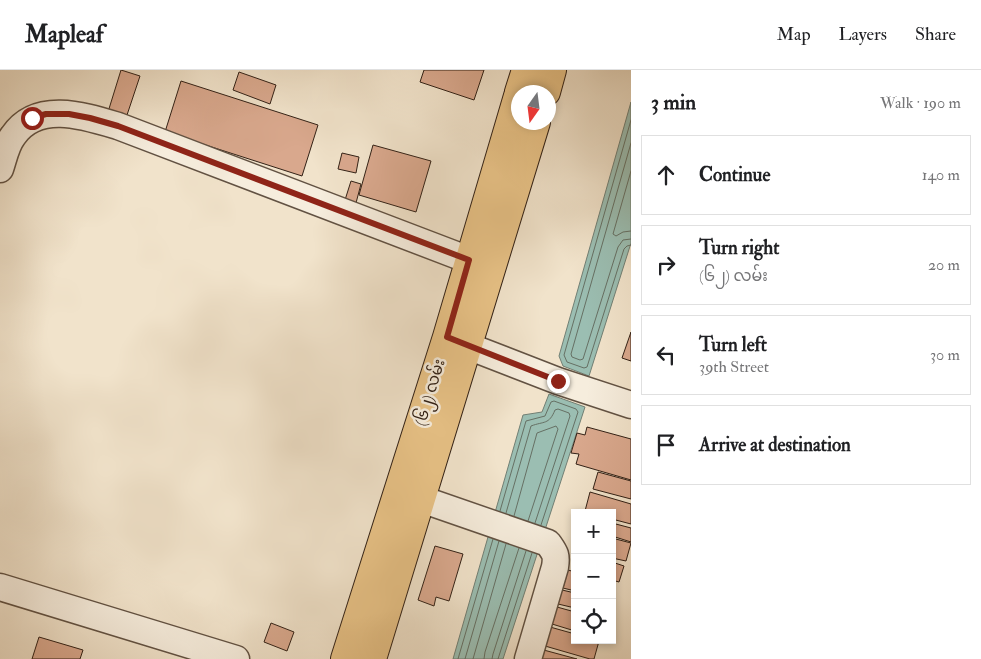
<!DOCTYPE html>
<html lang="en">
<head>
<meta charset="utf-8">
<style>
  body { margin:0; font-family:"IM FELL Double Pica","Noto Sans Myanmar",serif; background:#f6f6f6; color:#202124 }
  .controls { position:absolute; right:15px; bottom:15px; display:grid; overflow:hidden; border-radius:0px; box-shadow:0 2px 8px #0003 }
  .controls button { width:45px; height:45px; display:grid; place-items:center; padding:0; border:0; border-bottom:1px solid #e0e0e0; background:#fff; color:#202124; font:25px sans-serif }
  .compass { position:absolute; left:511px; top:15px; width:45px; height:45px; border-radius:50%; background:#fff; box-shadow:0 2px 8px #0003; rotate:194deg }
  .stop { position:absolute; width:15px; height:15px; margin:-11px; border:4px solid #8f2418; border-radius:50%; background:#fff }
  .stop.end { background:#8f2418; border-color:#fff; box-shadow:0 1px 5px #0008 }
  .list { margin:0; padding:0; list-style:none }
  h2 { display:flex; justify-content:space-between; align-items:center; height:65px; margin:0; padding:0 20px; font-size:21px }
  h2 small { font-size:16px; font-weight:400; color:#757577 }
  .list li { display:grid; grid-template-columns:32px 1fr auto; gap:15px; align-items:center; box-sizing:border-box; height:80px; margin:0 10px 10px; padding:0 10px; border:1px solid #e0e0e0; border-radius:0px }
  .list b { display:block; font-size:19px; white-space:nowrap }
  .list p { margin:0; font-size:16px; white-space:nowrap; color:#757577 }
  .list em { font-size:16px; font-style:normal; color:#757577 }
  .icon { flex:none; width:28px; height:28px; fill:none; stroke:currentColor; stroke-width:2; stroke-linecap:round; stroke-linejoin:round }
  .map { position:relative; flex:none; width:631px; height:589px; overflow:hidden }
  header { display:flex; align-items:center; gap:30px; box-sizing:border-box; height:70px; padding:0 25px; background:#fff; border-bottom:1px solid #e0e0e0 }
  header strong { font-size:24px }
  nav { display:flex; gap:28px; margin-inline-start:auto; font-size:18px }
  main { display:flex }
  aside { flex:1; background:#fff }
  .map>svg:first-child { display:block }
</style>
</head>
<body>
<header>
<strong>Mapleaf</strong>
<nav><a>Map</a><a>Layers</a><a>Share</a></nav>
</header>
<main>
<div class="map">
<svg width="631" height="589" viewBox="0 0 631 589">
  <rect width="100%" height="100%" fill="#f1e3cb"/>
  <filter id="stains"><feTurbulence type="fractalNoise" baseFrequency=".004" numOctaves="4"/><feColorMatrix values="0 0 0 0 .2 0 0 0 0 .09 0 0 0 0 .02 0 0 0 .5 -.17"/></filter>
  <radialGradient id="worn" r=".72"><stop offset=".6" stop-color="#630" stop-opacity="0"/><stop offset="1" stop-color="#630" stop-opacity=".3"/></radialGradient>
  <!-- water -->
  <g fill="#9bbeb2" stroke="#717f74">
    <path d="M 631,32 L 631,173 L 589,306 L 563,296 L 559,286 Z"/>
    <path d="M 549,324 L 585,337 L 503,589 L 453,589 L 523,345 L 542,342 Z"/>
  </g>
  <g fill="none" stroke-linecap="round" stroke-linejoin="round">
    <!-- shore -->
    <g stroke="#667064" stroke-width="1">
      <path d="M 631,50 L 564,285 L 567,292 L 584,298 L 587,297 L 624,179 L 627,176 L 631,175"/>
      <path d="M 631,73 L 571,284 L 572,287 L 580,290 L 583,289 L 618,177 L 623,170 L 631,169"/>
      <path d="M 631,101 L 613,164 L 616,166 L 623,162 L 631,161"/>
      <path d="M 500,441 L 526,351 L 545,346 L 551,332 L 554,331 L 576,339 L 578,342 L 541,455"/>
      <path d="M 506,443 L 531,356 C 544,351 549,355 555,340 L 558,339 L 569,343 L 570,346 L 535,453"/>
      <path d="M 514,446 L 537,363 L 556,356 L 558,359 L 528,451"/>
      <path d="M 458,589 L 493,469"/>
      <path d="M 465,589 L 499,471"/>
      <path d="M 473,589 L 506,474"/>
      <path d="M 484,589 L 485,582 L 519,478"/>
      <path d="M 492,589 L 493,584 L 526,481"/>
      <path d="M 498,589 L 532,483"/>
    </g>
  </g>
  <!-- building -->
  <g fill="#d9a88d" stroke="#322116">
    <path d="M 121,0 L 140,6 L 126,48 L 108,42 Z"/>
    <path d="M 424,0 L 484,0 L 474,30 L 420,12 Z"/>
    <path d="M 239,2 L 276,15 L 270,34 L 233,20 Z"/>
    <path d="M 181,11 L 318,55 L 302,106 L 165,62 Z"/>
    <path d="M 373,75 L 431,91 L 416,142 L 359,125 Z"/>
    <path d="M 342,83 L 359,87 L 356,103 L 338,99 Z"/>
    <path d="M 351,111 L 361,114 L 356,133 L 345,130 Z"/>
    <path d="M 631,262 L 631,291 L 622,288 Z"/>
    <path d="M 587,357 L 631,369 L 631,410 L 576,394 L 579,384 L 571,383 L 577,363 L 585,365 Z"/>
    <path d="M 598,402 L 631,411 L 631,429 L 593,419 Z"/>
    <path d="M 590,422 L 631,434 L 631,454 L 612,449 L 612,443 L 590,443 L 585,441 Z"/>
    <path d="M 612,453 L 631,458 L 631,472 L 612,466 Z"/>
    <path d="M 612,468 L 631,473 L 626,491 L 612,488 Z"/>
    <path d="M 435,476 L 463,484 L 449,531 L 436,527 L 434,536 L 418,530 Z"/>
    <path d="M 612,492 L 624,496 L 619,512 L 612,510 Z"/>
    <path d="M 568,500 L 575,502 L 575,521 L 563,518 Z"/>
    <path d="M 562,520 L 575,523 L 575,538 L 558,534 Z"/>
    <path d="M 557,537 L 575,542 L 575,561 L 552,554 Z"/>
    <path d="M 271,553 L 294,562 L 287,581 L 264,572 Z"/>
    <path d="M 550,557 L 575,564 L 575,570 L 599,571 L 594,589 L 590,589 L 545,576 Z"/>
    <path d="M 39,567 L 83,580 L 80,589 L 32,589 Z"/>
    <path d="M 540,579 L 577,589 L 537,589 Z"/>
  </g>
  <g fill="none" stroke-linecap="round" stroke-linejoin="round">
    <!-- minor casing -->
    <g stroke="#625243" stroke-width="29">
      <g id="minor">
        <path d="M 0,99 C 4,87 6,75 13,66 C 37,30 85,46 118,56 L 469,190"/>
        <path d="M 447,268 L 558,311 L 631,335"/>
        <path d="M 421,429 L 548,473 C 555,483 557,485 555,497 L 528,589"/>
        <path d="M 0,517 L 236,589"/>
      </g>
    </g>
    <!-- major casing -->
    <g stroke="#322116" stroke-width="30">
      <g id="major">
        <path d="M 519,22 L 526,0"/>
        <path d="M 546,22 L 552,0"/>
        <path d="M 345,589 L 447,267 L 518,26"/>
        <path d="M 372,589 L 536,52"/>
      </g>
    </g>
    <!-- minor -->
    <use href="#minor" stroke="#f6eddd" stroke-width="26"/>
    <!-- major -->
    <use href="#major" stroke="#e8c286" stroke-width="28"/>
  </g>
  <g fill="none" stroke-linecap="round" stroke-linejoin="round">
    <!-- route -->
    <path stroke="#8f2418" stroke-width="6" d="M 32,48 L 46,44 L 69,44 L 90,48 L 118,56 L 469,190 L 447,267 L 558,311"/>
  </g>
  <g text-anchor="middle" stroke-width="5" stroke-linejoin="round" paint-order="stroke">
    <!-- street labels -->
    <g font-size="16" fill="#322116" stroke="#f6eddd">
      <text transform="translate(429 322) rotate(-73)" y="6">(၆၂) လမ်း</text>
    </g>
  </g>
  <rect width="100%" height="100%" filter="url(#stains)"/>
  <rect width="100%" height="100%" fill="url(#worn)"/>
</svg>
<div class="controls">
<button>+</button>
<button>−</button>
<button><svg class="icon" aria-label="locate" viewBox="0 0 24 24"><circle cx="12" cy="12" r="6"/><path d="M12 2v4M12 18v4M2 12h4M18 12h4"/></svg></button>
</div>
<svg class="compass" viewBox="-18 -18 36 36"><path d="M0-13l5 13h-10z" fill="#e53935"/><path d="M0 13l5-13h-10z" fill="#757577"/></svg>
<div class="stop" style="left:32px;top:48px"></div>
<div class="stop end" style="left:558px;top:311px"></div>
</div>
<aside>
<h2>3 min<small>Walk · 190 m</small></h2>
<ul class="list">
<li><svg class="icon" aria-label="ahead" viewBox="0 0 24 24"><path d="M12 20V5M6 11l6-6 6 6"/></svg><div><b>Continue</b></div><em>140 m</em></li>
<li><svg class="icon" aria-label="right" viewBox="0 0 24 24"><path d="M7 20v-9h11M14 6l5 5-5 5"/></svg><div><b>Turn right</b><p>(၆၂) လမ်း</p></div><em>20 m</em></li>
<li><svg class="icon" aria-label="left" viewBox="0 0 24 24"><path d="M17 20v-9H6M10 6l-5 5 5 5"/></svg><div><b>Turn left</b><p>39th Street</p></div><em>30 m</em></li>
<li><svg class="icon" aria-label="arrive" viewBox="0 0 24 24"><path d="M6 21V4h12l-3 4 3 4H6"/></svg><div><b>Arrive at destination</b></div></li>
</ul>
</aside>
</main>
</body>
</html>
